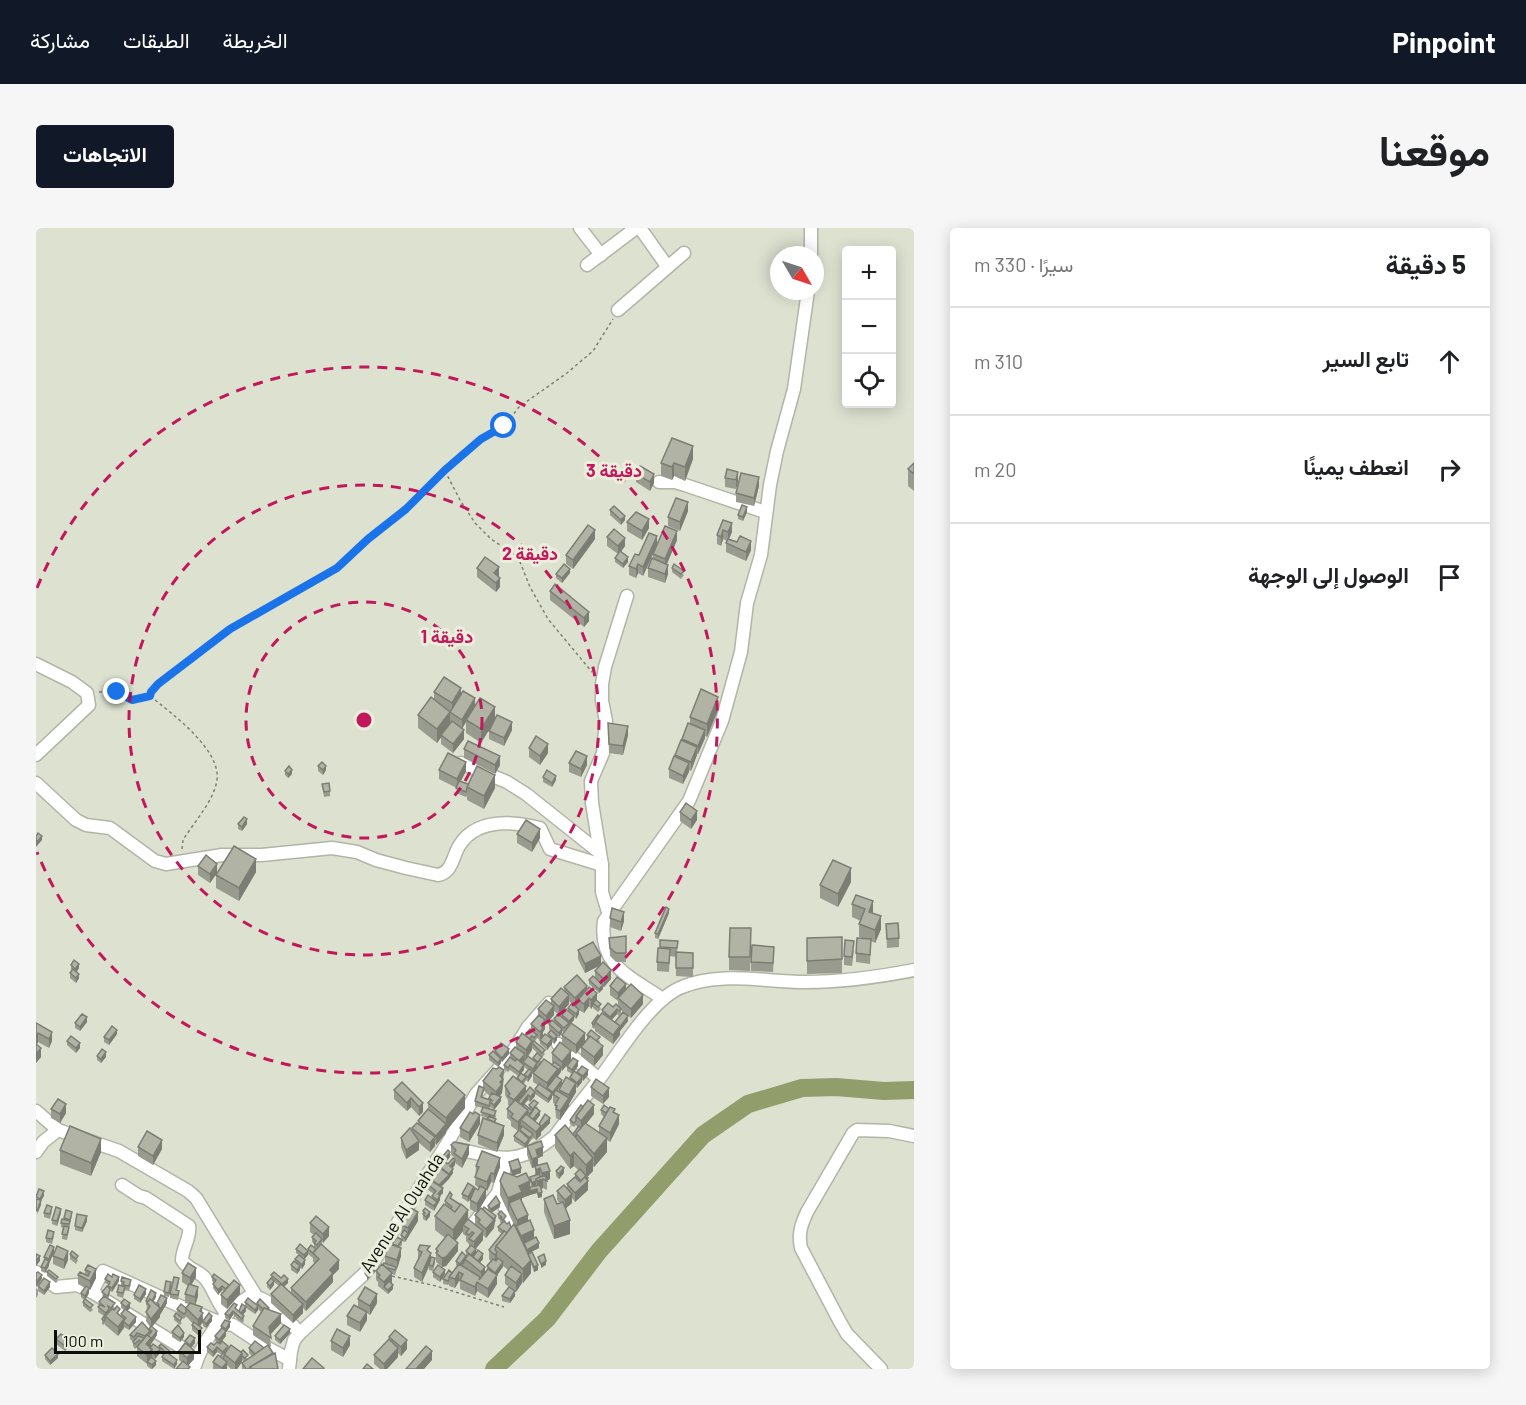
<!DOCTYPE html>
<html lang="ar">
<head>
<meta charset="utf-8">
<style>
  body { margin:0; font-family:Barlow,Vazirmatn,sans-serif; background:#f6f6f6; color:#202124; direction:rtl }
  .controls { position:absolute; right:18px; top:18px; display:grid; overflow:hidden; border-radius:6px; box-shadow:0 3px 15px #0003 }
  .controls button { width:54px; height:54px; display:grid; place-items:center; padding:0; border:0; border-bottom:2px solid #e0e0e0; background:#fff; color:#202124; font:30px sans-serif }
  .compass { position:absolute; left:734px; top:18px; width:54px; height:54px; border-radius:50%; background:#fff; box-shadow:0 3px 15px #0003; rotate:129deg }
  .scale { position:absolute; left:18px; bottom:15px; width:147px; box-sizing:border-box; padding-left:6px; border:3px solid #0d0e09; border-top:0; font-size:16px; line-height:21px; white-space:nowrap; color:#0d0e09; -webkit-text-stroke:4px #eaeedd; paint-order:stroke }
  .stop { position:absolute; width:18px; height:18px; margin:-14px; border:4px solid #1a73e8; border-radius:50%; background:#fff }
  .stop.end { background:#1a73e8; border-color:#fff; box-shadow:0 2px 6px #0008 }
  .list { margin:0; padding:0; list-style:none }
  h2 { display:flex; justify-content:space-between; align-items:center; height:78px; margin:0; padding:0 24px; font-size:26px }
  h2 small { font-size:20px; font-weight:400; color:#757577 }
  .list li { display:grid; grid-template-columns:39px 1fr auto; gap:18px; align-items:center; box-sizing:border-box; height:108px; padding:0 24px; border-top:2px solid #e0e0e0 }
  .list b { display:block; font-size:22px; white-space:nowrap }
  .list em { font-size:20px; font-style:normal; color:#757577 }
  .icon { flex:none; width:33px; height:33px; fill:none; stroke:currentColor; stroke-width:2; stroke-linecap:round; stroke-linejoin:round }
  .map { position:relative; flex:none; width:878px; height:1141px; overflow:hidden; direction:ltr; border-radius:6px }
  header { display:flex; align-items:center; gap:36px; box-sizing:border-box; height:84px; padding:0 30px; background:#111827; color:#fff }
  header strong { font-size:28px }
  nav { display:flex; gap:33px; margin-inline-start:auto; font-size:21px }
  .intro { display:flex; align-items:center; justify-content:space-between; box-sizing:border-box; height:144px; padding:0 36px }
  h1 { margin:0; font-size:42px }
  .button { padding:15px 27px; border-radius:6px; background:#111827; color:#fff; font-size:21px; font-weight:700 }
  main { display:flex; gap:36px; padding:0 36px }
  aside { flex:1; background:#fff; border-radius:6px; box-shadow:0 3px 15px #0003 }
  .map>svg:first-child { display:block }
</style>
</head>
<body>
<header>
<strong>Pinpoint</strong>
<nav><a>الخريطة</a><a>الطبقات</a><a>مشاركة</a></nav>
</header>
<div class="intro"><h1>موقعنا</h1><a class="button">الاتجاهات</a></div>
<main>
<aside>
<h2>5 دقيقة<small>سيرًا · 330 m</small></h2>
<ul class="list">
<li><svg class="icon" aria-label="ahead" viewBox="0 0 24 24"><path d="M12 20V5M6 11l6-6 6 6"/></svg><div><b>تابع السير</b></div><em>310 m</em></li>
<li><svg class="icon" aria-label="right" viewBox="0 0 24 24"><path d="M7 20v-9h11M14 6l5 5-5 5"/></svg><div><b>انعطف يمينًا</b></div><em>20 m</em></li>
<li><svg class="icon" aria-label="arrive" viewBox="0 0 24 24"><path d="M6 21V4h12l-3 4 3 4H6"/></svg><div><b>الوصول إلى الوجهة</b></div></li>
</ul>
</aside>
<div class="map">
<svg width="878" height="1141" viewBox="0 0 878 1141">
  <rect width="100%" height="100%" fill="#dce1d0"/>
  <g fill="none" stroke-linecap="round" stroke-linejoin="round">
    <!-- river -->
    <path stroke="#929d6c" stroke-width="18" d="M 458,1141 L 511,1091 L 563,1023 L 667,907 L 712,876 L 766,860 L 800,859 L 848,863 L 878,862"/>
    <!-- street casing -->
    <g stroke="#b2b5a6" stroke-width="15">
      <g id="street">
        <path d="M 544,0 L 565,27"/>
        <path d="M 604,0 L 631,38"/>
        <path d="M 775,0 L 775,27"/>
        <path d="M 551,37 L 600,0"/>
        <path d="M 582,82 L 648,25"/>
        <path d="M 623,254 L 639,254 L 649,257 L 729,284"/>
        <path d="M 0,436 L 36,454 L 51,465 L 53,477 L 0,527"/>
        <path d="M 425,535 L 471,554 L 490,566 L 563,624"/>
        <path d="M 0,555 L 40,592 L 50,597 L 74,600 L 119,633 L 130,636 L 186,627 L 226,627 L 296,620 L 321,624 L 340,632 L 370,640 L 402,647 C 416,645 417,628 423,618 C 440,590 476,593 504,600 L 514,621 L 566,637"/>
        <path d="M 572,684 L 566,664 L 566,637 L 556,575 L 555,553 L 567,525 L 570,493 L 566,473 L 566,456 L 569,439 L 591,368"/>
        <path d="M 627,771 C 595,749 562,738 568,693 L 653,573 L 686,493 L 705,424 L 711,375 L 725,327 L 734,257 L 741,223 L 758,161 L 772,63"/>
        <path d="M 522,816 L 563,851"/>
        <path d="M 0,883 L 22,902 L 83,923 L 152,963 L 160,970 L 220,1068"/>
        <path d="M 409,919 L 440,866 L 474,828 L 492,799 L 513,775"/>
        <path d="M 0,924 L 7,914 L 22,902"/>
        <path d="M 86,957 L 103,968 L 110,970 L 153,998 C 155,1010 146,1020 146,1032 C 151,1041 161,1042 168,1049 C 178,1060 181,1076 191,1086"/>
        <path d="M 462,965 L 479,1001"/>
        <path d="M 438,995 L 462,965 L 471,931"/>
        <path d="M 0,1044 L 20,1059 L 41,1057 L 56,1064 L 161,1129"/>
        <path d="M 56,1064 L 67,1043 L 146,1079 L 185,1095 L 197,1097 L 230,1119 L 254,1132"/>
        <path d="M 158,1141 C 166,1112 189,1083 214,1068 C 233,1068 251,1092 264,1105"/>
        <path d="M 253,1141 L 255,1123 L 258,1112 L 264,1105 L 328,1046 L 336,1036 L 409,919 C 457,926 476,944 519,908 C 533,888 549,870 564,850 C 584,824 615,771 646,759 C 684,743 729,754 769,754 C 805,754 842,749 878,742"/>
        <path d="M 845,1141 L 811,1106 L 804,1094 L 765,1020 C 762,1006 765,997 771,984 L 817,905 L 821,902 L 853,903 L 878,908"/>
      </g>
    </g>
    <!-- path -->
    <g stroke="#7d8074" stroke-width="1.5" stroke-dasharray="3 3" stroke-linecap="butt">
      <path d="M 409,243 L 424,272 L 439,295 L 455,311 L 482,329 L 494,359 L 512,391 L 556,444"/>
      <path d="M 63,464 L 81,464 L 96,472 L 113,469"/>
      <path d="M 146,621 L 147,612 C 158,594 178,573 181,552 C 185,521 135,485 114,468 L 115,464 L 139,443 L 194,401 L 301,340 L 332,311 L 370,281 L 409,242 L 445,211 L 468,198 L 483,179 L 531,145 L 557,123 L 577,91"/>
      <path d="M 356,1048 L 400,1058 L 468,1079"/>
    </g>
    <!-- street -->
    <use href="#street" stroke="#fff" stroke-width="12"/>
  </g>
  <!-- wall -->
  <g fill="#989b8e" fill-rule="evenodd">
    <path d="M 657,231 L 649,253 L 638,248 L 636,252 L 625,248 L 625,235 Z"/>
    <path d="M 878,235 L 878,263 L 872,258 L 872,241 Z"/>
    <path d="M 600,246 L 618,255 L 614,263 L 600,254 Z"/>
    <path d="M 689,250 L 702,253 L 700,261 L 689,259 Z"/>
    <path d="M 723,258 L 718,278 L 700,274 L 700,265 Z"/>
    <path d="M 574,282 L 589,292 L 585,297 L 574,287 Z"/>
    <path d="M 652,283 L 644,303 L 632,298 L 632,289 Z"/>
    <path d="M 711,284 L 707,293 L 702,291 L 702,287 Z"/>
    <path d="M 687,292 L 696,304 L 693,311 L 715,322 L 710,333 L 690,324 L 690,315 L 691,313 L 687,311 L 685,318 L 681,316 L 681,307 Z"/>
    <path d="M 591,294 L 613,300 L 606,312 L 591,303 Z"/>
    <path d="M 571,309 L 589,318 L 585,324 L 592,334 L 587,340 L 579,334 L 579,330 L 582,326 L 571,318 Z"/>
    <path d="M 559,311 L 537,341 L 530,336 L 530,327 Z"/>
    <path d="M 641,312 L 631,336 L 632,346 L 629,355 L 612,349 L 612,340 L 617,331 L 617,326 L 607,348 L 602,345 L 600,350 L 593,347 L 593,338 L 603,327 L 621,316 Z"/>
    <path d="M 441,340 L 463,348 L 464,359 L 460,364 L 441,349 Z"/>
    <path d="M 636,340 L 648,347 L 645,351 L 636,344 Z"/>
    <path d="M 534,345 L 526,355 L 520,350 L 520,346 Z"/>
    <path d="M 514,363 L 553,393 L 548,399 L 514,372 Z"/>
    <path d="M 398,464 L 425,465 L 439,478 L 476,502 L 468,518 L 453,511 L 453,503 L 456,497 L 445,515 L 430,505 L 430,494 L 426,500 L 428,511 L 417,525 L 405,516 L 405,509 L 401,515 L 382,500 L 382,487 L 398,472 Z"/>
    <path d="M 682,482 L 671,509 L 669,508 L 669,510 L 662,526 L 661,526 L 655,543 L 653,542 L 647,556 L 633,550 L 633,541 L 646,511 L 654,495 L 654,489 Z"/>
    <path d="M 572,495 L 592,507 L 587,527 L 573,525 Z"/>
    <path d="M 493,520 L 512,525 L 504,537 L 493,529 Z"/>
    <path d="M 428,521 L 464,537 L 459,546 L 428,530 Z"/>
    <path d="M 533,535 L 551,537 L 545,549 L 533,544 Z"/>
    <path d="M 282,538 L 290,542 L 287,547 L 282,543 Z"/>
    <path d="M 403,542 L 430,543 L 425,553 L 432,556 L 459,560 L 448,581 L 431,572 L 431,568 L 430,569 L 420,565 L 421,560 L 403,551 Z"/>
    <path d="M 249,543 L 256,546 L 252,550 L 249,547 Z"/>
    <path d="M 507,549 L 520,552 L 516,559 L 507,554 Z"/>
    <path d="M 286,556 L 294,563 L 294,568 L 288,569 Z"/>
    <path d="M 644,584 L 661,592 L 655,601 L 644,593 Z"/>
    <path d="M 202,596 L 211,596 L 206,603 L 202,601 Z"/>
    <path d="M 481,606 L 504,610 L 496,624 L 481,615 Z"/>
    <path d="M 162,638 L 181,645 L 174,655 L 162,647 Z"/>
    <path d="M 220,644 L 203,673 L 180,660 L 180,647 Z"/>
    <path d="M 815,654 L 802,679 L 784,670 L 784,657 Z"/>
    <path d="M 820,667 L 837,685 L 845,701 L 839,715 L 835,713 L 834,736 L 820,734 L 820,725 L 826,710 L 823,709 L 823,696 L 825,693 L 816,689 L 816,676 Z"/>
    <path d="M 633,685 L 622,711 L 619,710 L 619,705 Z"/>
    <path d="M 574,690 L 588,693 L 585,703 L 574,699 Z"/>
    <path d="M 850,696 L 863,710 L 863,719 L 851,720 Z"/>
    <path d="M 590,708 L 590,734 L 580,734 L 574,728 L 573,710 Z"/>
    <path d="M 806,709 L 806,745 L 771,746 L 771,710 Z"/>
    <path d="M 624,712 L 642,713 L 641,724 L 657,725 L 657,749 L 640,748 L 640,729 L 634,728 L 633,744 L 621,743 L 621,734 L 624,720 Z"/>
    <path d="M 715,714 L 714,743 L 693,742 L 693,729 Z"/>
    <path d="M 542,722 L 565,737 L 575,751 L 568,759 L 567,759 L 567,761 L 563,765 L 553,756 L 553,752 L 559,750 L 559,743 L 565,737 L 549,745 L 542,731 Z"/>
    <path d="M 818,722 L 816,738 L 808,737 L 808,728 Z"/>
    <path d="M 738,728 L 737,744 L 715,743 L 715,734 Z"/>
    <path d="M 35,737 L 43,740 L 41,744 L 43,750 L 40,755 L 34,750 L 34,745 L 36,743 L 35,742 Z"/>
    <path d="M 574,758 L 607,776 L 595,790 L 585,782 L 585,785 L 583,788 L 581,786 L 576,792 L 579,794 L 592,793 L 584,803 L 584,807 L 577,816 L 559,803 L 559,800 L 558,801 L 556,799 L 556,795 L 566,785 L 566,782 L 582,778 L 582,773 L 574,767 Z"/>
    <path d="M 528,759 L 551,761 L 561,773 L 565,781 L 562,784 L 557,780 L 557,778 L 555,781 L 553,778 L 548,785 L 543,782 L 543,786 L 540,791 L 538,789 L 538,792 L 535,795 L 549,805 L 540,826 L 526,816 L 526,807 L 528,805 L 526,803 L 526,805 L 523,809 L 521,808 L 521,812 L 518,816 L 516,814 L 516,816 L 511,822 L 504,816 L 504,812 L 501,810 L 499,813 L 509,826 L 506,829 L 496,820 L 496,822 L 492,828 L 497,832 L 497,830 L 516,837 L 517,835 L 516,834 L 516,825 L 535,832 L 526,843 L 525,842 L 522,848 L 526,856 L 521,862 L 523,864 L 523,862 L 534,851 L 536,846 L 531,843 L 531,838 L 542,838 L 537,846 L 541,845 L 541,844 L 552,847 L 547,853 L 546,852 L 546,854 L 541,860 L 540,859 L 540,864 L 533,876 L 533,878 L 524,892 L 520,890 L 519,876 L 517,875 L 517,868 L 516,868 L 516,870 L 512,875 L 499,866 L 499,861 L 502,857 L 497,854 L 497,845 L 502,839 L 501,838 L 497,846 L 496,845 L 496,848 L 492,854 L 490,852 L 488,856 L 490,864 L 499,868 L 494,874 L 492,872 L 488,876 L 493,880 L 493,877 L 502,879 L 501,881 L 504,887 L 499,893 L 503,896 L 514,895 L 505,904 L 505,907 L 500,912 L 497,910 L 489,920 L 478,913 L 478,908 L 484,903 L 485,899 L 482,903 L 475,898 L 475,893 L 471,890 L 471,881 L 474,878 L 472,877 L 472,872 L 469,867 L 469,858 L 481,851 L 482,848 L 474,842 L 472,844 L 468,841 L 468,837 L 474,830 L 474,825 L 480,819 L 480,814 L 495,802 L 495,796 L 502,787 L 502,781 L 515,776 L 515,771 L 528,763 ZM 533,773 L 536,776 L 532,780 L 532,783 L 526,787 L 526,789 L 523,787 L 533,776 ZM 518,783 L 522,786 L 518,791 L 518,794 L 513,796 L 513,801 L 515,802 L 512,806 L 512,808 L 507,808 L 507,804 L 509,801 L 509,796 L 510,796 L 518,787 ZM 488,839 L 492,842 L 488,848 L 485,845 L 488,842 Z"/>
    <path d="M 51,794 L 44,803 L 39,800 L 39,795 Z"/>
    <path d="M 0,795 L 16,813 L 13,820 L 2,814 L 1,817 L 5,829 L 0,835 Z"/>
    <path d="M 81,806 L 73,817 L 68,814 L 68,809 Z"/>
    <path d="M 551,807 L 564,813 L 563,815 L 567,827 L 558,838 L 545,828 L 545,819 L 551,811 Z"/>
    <path d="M 31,813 L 44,820 L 40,825 L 31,817 Z"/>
    <path d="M 459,823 L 473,826 L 466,834 L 465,833 L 465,835 L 462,839 L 453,832 L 453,827 L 459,825 Z"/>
    <path d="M 61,828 L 70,829 L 65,835 L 61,832 Z"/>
    <path d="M 468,851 L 466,865 L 464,868 L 465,873 L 458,882 L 454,879 L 454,881 L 460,888 L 459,891 L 460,895 L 468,907 L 461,924 L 442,916 L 442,907 L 451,890 L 445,888 L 447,880 L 439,878 L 439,873 L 447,859 L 447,853 ZM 448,863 L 454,868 L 453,872 L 446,870 Z"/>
    <path d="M 555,859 L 573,869 L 567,876 L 555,868 Z"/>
    <path d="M 358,862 L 387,875 L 387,884 L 383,888 L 375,879 L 371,883 L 358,871 Z"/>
    <path d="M 392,875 L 429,880 L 410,903 L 410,905 L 400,917 L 399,915 L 399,918 L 394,924 L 383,915 L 383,922 L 370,931 L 365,919 L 365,910 L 376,903 L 376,900 L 382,896 L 382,893 L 392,881 Z"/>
    <path d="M 545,877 L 558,886 L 550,896 L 563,905 L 563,898 L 568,889 L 565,886 L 565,882 L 579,885 L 583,896 L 574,914 L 571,912 L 571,924 L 558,939 L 557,938 L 557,943 L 551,949 L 552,962 L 539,974 L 536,970 L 536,975 L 530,980 L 534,1006 L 518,1011 L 508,984 L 508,971 L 521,976 L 524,975 L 521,972 L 521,963 L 531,961 L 531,956 L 539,950 L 539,946 L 542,942 L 538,938 L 534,941 L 519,920 L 519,907 L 537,906 L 542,900 L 540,897 L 538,899 L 534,896 L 534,892 Z"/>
    <path d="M 15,881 L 30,885 L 24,895 L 15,890 Z"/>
    <path d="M 444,896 L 433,914 L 424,909 L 424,900 Z"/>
    <path d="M 415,917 L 433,926 L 426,940 L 419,935 L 419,937 L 417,940 L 417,945 L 405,959 L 407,965 L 404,968 L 404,972 L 398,983 L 389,977 L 389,972 L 396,970 L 398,966 L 392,962 L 392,957 L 396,954 L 396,952 L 403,942 L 403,938 L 406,935 L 405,930 L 414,929 L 409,935 L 412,936 L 418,931 L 418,929 L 415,926 Z"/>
    <path d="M 491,918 L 507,928 L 502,930 L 502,937 L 514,951 L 511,952 L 511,962 L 507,960 L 505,961 L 506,969 L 502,970 L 501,965 L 494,967 L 494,959 L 495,959 L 494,953 L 494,949 L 499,947 L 499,939 L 496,940 L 491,927 Z"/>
    <path d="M 102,919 L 126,921 L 117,937 L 102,928 Z"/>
    <path d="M 24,922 L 65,924 L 55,948 L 24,936 Z"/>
    <path d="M 473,934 L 485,945 L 477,947 L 494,967 L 486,970 L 486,974 L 492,993 L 503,1020 L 492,1025 L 502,1042 L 498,1044 L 495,1036 L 495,1045 L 487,1055 L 486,1054 L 486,1055 L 480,1064 L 469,1056 L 469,1047 L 472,1042 L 467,1038 L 461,1047 L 461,1056 L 452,1070 L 441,1063 L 439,1068 L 424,1061 L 424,1054 L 423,1053 L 419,1060 L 413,1058 L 413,1056 L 412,1057 L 407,1056 L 407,1051 L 416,1045 L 421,1038 L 420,1037 L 420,1033 L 430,1027 L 430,1023 L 433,1019 L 433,1016 L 430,1013 L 430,1008 L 427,1006 L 427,1003 L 419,1013 L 422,1023 L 410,1038 L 406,1039 L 400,1034 L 400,1021 L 409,1010 L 399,1002 L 399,988 L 409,976 L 409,973 L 416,971 L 432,991 L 439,996 L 439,987 L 446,982 L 452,983 L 452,978 L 464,979 L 455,985 L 460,993 L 458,995 L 458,1000 L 450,1010 L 447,1007 L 447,1012 L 439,1021 L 440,1025 L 447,1031 L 444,1035 L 449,1045 L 451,1043 L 451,1038 L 455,1033 L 453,1031 L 453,1022 L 466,1006 L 462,1003 L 462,999 L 466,996 L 464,994 L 464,992 L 462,990 L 462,986 L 470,993 L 469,994 L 475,999 L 480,1001 L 464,967 L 464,953 L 475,947 Z"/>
    <path d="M 440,938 L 464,939 L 458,955 L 455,954 L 451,963 L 450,962 L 450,970 L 441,985 L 434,981 L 434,972 L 437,966 L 432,974 L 426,970 L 426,966 L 438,962 L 442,962 L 443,960 L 439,957 Z"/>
    <path d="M 520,943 L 528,945 L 523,951 L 520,948 Z"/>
    <path d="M 16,983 L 14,991 L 8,989 L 8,985 Z"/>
    <path d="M 387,983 L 394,988 L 390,993 L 387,991 Z"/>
    <path d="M 25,985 L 21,998 L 16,996 L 16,992 Z"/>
    <path d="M 36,988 L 34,996 L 31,1012 L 26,1011 L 27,1000 L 25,999 L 25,995 L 28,990 Z"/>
    <path d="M 51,993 L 46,1004 L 39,1002 L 39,998 Z"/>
    <path d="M 382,993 L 369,1014 L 366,1013 L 366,1017 L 364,1019 L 365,1028 L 359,1047 L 356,1046 L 356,1054 L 355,1055 L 357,1061 L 352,1066 L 342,1058 L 342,1054 L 340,1052 L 340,1043 L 349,1035 L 349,1028 L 356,1016 L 365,1011 L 366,997 Z"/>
    <path d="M 274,995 L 293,1008 L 287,1015 L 286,1014 L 286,1016 L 303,1041 L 297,1047 L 297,1054 L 270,1083 L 267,1080 L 267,1085 L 257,1095 L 235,1075 L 235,1066 L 243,1058 L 238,1054 L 238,1057 L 234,1062 L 231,1059 L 231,1055 L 235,1050 L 235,1047 L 252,1055 L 248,1059 L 255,1066 L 255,1060 L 279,1035 L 277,1034 L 277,1030 L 272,1026 L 272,1021 L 280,1021 L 278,1019 L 278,1015 L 276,1014 L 276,1009 L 278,1007 L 274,1004 Z"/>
    <path d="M 18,1008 L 16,1016 L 10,1014 L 10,1010 Z"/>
    <path d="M 260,1021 L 272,1027 L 268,1031 L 269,1036 L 266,1041 L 264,1040 L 264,1042 L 261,1046 L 255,1042 L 255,1037 L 259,1034 L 259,1031 L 263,1027 L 260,1025 Z"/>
    <path d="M 382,1022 L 394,1024 L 395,1029 L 399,1035 L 397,1043 L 393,1042 L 393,1039 L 386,1054 L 378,1049 L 378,1040 L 382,1031 Z"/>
    <path d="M 18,1024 L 9,1045 L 5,1043 L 5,1039 L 8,1032 L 8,1029 Z"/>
    <path d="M 34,1026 L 42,1032 L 40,1036 L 34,1031 Z"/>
    <path d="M 17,1028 L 32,1032 L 28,1041 L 17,1036 Z"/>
    <path d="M 52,1037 L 60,1050 L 54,1062 L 53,1062 L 53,1065 L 50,1071 L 57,1082 L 54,1084 L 47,1078 L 47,1074 L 48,1072 L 45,1069 L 45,1065 L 49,1060 L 42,1056 L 42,1047 L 49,1047 L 49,1042 Z"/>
    <path d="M 11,1044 L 22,1053 L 20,1055 L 11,1048 Z"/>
    <path d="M 397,1044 L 409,1046 L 404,1054 L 397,1049 Z"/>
    <path d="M 146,1045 L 160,1049 L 155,1057 L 162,1068 L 159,1077 L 166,1084 L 167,1093 L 176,1093 L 170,1100 L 167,1098 L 167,1094 L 164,1098 L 166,1105 L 163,1108 L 156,1102 L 156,1097 L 157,1096 L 150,1088 L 148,1091 L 141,1085 L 141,1081 L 150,1080 L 153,1076 L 149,1075 L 149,1066 L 152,1058 L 146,1054 Z"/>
    <path d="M 176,1049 L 204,1066 L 191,1081 L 185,1076 L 185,1067 L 188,1064 L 186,1062 L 182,1067 L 177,1060 L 178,1055 L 176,1053 Z"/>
    <path d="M 69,1051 L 83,1053 L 76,1064 L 74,1063 L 72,1071 L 84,1087 L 85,1088 L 85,1086 L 88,1082 L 85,1080 L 85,1075 L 94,1080 L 91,1083 L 100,1094 L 93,1102 L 88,1099 L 82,1108 L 69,1097 L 69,1095 L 68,1097 L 66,1096 L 66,1091 L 68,1088 L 62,1084 L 63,1074 L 67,1069 L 66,1064 L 72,1060 L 73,1057 L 69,1055 Z"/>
    <path d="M 85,1053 L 95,1056 L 93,1063 L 89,1062 L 87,1070 L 81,1068 L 81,1064 L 87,1058 L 85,1057 Z"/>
    <path d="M 143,1054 L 141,1062 L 143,1067 L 142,1072 L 134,1070 L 134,1066 Z"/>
    <path d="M 2,1058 L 14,1059 L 8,1067 L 2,1063 L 2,1067 L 0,1070 L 0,1060 L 2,1062 Z"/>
    <path d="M 135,1058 L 133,1069 L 128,1068 L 128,1064 Z"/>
    <path d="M 110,1066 L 104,1075 L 98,1071 L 98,1067 Z"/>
    <path d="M 466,1068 L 479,1068 L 474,1075 L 466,1073 Z"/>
    <path d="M 120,1069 L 117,1074 L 121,1077 L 121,1075 L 131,1075 L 124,1087 L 124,1089 L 116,1099 L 121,1107 L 115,1116 L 115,1119 L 123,1120 L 123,1118 L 135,1127 L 141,1136 L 138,1141 L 126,1133 L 126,1129 L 128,1127 L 124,1124 L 124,1125 L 119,1131 L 116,1129 L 120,1137 L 116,1141 L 115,1141 L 111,1138 L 111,1135 L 111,1136 L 101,1128 L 101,1119 L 99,1121 L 97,1118 L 97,1114 L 94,1111 L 94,1107 L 113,1102 L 114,1099 L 110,1093 L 111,1078 L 110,1077 L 110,1073 Z"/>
    <path d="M 322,1071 L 341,1075 L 334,1087 L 331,1085 L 331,1092 L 324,1104 L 311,1097 L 311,1088 L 322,1079 Z"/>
    <path d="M 209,1074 L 221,1077 L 221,1075 L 233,1082 L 245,1095 L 234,1107 L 235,1119 L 232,1117 L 237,1126 L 242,1141 L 206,1141 L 206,1135 L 208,1134 L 206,1132 L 206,1134 L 201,1141 L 195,1141 L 191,1137 L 191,1141 L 177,1141 L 177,1134 L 186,1127 L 181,1124 L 177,1129 L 171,1124 L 171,1119 L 178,1117 L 181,1114 L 179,1113 L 179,1108 L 185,1100 L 185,1098 L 194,1099 L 190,1104 L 190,1108 L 184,1116 L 212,1131 L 216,1128 L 213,1125 L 213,1120 L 228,1120 L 232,1117 L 217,1107 L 217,1098 L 225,1084 L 222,1081 L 222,1082 L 219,1086 L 210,1080 L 210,1083 L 207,1087 L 208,1093 L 206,1095 L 197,1087 L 193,1093 L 189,1090 L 189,1086 L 201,1082 L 203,1084 L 203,1083 L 209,1078 Z"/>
    <path d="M 138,1088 L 146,1095 L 144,1097 L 138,1092 Z"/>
    <path d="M 136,1104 L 148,1109 L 144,1114 L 136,1109 Z"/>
    <path d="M 254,1105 L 244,1116 L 239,1112 L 239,1108 Z"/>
    <path d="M 353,1109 L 371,1121 L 365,1128 L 362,1125 L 362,1129 L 351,1141 L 344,1141 L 338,1136 L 338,1127 L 353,1112 Z"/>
    <path d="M 20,1111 L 34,1117 L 29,1123 L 20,1116 Z"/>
    <path d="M 149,1113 L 159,1115 L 155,1120 L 158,1131 L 152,1137 L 154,1141 L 143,1132 L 143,1123 L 149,1115 Z"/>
    <path d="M 295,1113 L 314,1117 L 307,1129 L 295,1122 Z"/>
    <path d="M 9,1127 L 22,1130 L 14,1137 L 9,1131 Z"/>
  </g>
  <!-- shaded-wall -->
  <g fill="#7c7e74">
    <path d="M 657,218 L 657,231 L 649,253 L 649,239 Z"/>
    <path d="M 638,235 L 638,248 L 636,252 L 636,239 Z"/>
    <path d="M 702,244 L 702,253 L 700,261 L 700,252 Z"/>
    <path d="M 618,246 L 618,255 L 614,263 L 614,254 Z"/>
    <path d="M 723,249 L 723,258 L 718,278 L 718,270 Z"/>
    <path d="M 652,274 L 652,283 L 644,303 L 644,294 Z"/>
    <path d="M 711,279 L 711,284 L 707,293 L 707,289 Z"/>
    <path d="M 589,288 L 589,292 L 585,297 L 585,292 Z"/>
    <path d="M 613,291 L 613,300 L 606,312 L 606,303 Z"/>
    <path d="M 696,295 L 696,304 L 692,313 L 692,304 Z"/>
    <path d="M 559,302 L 559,311 L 537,341 L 537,332 Z"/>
    <path d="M 687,302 L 687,311 L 685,318 L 685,309 Z"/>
    <path d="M 641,303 L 641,312 L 629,340 L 629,331 Z"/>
    <path d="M 621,308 L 621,317 L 607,348 L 607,339 Z"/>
    <path d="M 589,310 L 589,318 L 582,327 L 582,318 Z"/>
    <path d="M 715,313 L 715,322 L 710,333 L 710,324 Z"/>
    <path d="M 592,329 L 592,334 L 587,340 L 587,336 Z"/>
    <path d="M 602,336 L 602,345 L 600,350 L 600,341 Z"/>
    <path d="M 632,337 L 632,346 L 629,355 L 629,346 Z"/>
    <path d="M 463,339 L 463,348 L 458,354 L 458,345 Z"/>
    <path d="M 534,341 L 534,345 L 526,355 L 526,350 Z"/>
    <path d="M 464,350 L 464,359 L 460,364 L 460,355 Z"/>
    <path d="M 553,384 L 553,393 L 548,399 L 548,390 Z"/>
    <path d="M 425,460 L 425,469 L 416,484 L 416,475 Z"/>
    <path d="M 682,469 L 682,482 L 671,509 L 671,496 Z"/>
    <path d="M 439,470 L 439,479 L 430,492 L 430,494 L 426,501 L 426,492 Z"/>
    <path d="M 459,479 L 459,492 L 445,515 L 445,501 Z"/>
    <path d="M 414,484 L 414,497 L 401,515 L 401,501 Z"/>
    <path d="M 476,494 L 476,502 L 468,518 L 468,510 Z"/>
    <path d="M 592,498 L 592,507 L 587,527 L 587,518 Z"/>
    <path d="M 428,502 L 428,511 L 417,525 L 417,516 Z"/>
    <path d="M 669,502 L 669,510 L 662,526 L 662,518 Z"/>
    <path d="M 512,516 L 512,525 L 504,537 L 504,528 Z"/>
    <path d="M 661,519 L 661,527 L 655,543 L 655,534 Z"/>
    <path d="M 464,528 L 464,537 L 459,546 L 459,537 Z"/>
    <path d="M 551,528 L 551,537 L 545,549 L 545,541 Z"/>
    <path d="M 430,534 L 430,543 L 421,560 L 421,551 Z"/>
    <path d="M 653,535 L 653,544 L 647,556 L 647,548 Z"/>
    <path d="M 290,538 L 290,542 L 287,547 L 287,542 Z"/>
    <path d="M 256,542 L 256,546 L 252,550 L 252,546 Z"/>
    <path d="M 459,547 L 459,560 L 448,581 L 448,568 Z"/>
    <path d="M 520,548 L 520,552 L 516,559 L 516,555 Z"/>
    <path d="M 661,583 L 661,592 L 655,601 L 655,592 Z"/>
    <path d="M 211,591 L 211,596 L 206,603 L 206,599 Z"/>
    <path d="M 504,601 L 504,610 L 496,624 L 496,615 Z"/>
    <path d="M 6,608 L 6,612 L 0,619 L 0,615 Z"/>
    <path d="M 220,631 L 220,644 L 203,673 L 203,660 Z"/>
    <path d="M 181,636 L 181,645 L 174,655 L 174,646 Z"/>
    <path d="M 815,640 L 815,654 L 802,679 L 802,666 Z"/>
    <path d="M 837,673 L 837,687 L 833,684 Z"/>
    <path d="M 633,681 L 633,685 L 622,711 L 622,706 Z"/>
    <path d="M 588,684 L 588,693 L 585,703 L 585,694 Z"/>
    <path d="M 845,688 L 845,701 L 839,715 L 839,702 Z"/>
    <path d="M 565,728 L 565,737 L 549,745 L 549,736 Z"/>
    <path d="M 43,736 L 43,740 L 39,745 L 39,741 Z"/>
    <path d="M 575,742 L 575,751 L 568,759 L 568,751 Z"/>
    <path d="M 43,746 L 43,750 L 40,755 L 40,750 Z"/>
    <path d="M 590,756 L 590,765 L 582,770 L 582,774 L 582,765 Z"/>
    <path d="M 567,757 L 567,761 L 563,765 L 563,761 Z"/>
    <path d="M 551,758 L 551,767 L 542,772 L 542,776 L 539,779 L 539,770 Z"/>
    <path d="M 561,765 L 561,774 L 557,775 L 557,778 L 555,781 L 555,772 Z"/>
    <path d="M 533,767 L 533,776 L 523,787 L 523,779 Z"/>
    <path d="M 607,767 L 607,776 L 595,790 L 595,781 Z"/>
    <path d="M 553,770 L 553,778 L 548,785 L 548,776 Z"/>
    <path d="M 518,778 L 518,787 L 510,796 L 510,788 Z"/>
    <path d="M 581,781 L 581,786 L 574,793 L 574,789 Z"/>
    <path d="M 543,782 L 543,786 L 540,791 L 540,786 Z"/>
    <path d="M 538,788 L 538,792 L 533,798 L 533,793 Z"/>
    <path d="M 592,788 L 592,793 L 584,803 L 584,799 Z"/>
    <path d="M 51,789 L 51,794 L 44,803 L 44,799 Z"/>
    <path d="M 509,792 L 509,801 L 507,804 L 507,809 L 504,813 L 505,798 Z"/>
    <path d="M 584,798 L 584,807 L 577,816 L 577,807 Z"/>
    <path d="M 526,801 L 526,805 L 523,809 L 523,805 Z"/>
    <path d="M 81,802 L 81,806 L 73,817 L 73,812 Z"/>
    <path d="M 16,804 L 16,813 L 13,820 L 13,811 Z"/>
    <path d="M 2,805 L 2,814 L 0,818 L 0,809 Z"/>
    <path d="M 549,805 L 549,814 L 540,826 L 540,817 Z"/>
    <path d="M 521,808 L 521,812 L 518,816 L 518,811 Z"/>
    <path d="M 516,811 L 516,816 L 511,822 L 511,817 Z"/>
    <path d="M 496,813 L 496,822 L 490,831 L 490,822 Z"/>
    <path d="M 44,815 L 44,820 L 40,825 L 40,820 Z"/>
    <path d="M 567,818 L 567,827 L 558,838 L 558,829 Z"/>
    <path d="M 5,820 L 5,829 L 0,835 L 0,826 Z"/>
    <path d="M 473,821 L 473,826 L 466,834 L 466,830 Z"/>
    <path d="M 535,823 L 535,832 L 526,843 L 526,834 Z"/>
    <path d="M 70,824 L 70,829 L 65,835 L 65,831 Z"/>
    <path d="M 489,826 L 489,830 L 483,837 L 483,833 Z"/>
    <path d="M 465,831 L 465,835 L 462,839 L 462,835 Z"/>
    <path d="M 542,833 L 542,838 L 536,846 L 536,842 Z"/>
    <path d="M 501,835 L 501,840 L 497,846 L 497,841 Z"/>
    <path d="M 488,837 L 488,842 L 483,848 L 483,844 Z"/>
    <path d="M 525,839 L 525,844 L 522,848 L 522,850 L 511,860 L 511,855 L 522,841 Z"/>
    <path d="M 468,842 L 466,865 L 460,873 L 460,864 L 464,848 Z"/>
    <path d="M 552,842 L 552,847 L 547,853 L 547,848 Z"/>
    <path d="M 496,843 L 496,848 L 492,854 L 492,849 Z"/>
    <path d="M 546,849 L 546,854 L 541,860 L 541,855 Z"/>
    <path d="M 526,852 L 526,856 L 517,868 L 517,864 Z"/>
    <path d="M 540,855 L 540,864 L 533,876 L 533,867 Z"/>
    <path d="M 490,858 L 490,867 L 483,875 L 478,872 Z"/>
    <path d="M 573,860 L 573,869 L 567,876 L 567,868 Z"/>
    <path d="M 499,864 L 499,868 L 494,874 L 494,869 Z"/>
    <path d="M 516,865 L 516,870 L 512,875 L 512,871 Z"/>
    <path d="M 429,867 L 429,880 L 410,903 L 410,890 Z"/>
    <path d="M 492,867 L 492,872 L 484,881 L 484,877 Z"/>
    <path d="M 465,869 L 465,873 L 458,882 L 458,877 Z"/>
    <path d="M 375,870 L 375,879 L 371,883 L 371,875 Z"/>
    <path d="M 533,870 L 533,878 L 524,892 L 524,883 Z"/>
    <path d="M 387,875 L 387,884 L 383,888 L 383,879 Z"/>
    <path d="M 30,876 L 30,885 L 24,895 L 24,886 Z"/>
    <path d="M 558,877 L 558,886 L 545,902 L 545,893 Z"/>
    <path d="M 492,882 L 492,891 L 485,892 L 485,899 L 482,903 L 482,894 Z"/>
    <path d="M 504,883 L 504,887 L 496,898 L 496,893 Z"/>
    <path d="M 444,887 L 444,896 L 433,914 L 433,905 Z"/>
    <path d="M 583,887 L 583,896 L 574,914 L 574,905 Z"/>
    <path d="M 514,890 L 514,895 L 505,904 L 505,899 Z"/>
    <path d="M 410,896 L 410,905 L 400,917 L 400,908 Z"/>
    <path d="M 468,898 L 468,907 L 461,924 L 461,915 Z"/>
    <path d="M 505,898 L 505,907 L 500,912 L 500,904 Z"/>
    <path d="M 399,909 L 399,918 L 394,924 L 394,915 Z"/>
    <path d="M 571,910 L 571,924 L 558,939 L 558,926 Z"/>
    <path d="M 65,911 L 65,924 L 55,948 L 55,935 Z"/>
    <path d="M 493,911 L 493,915 L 489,920 L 489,916 Z"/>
    <path d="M 126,912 L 126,921 L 117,937 L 117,928 Z"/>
    <path d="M 383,913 L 383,922 L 370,931 L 370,922 Z"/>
    <path d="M 433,917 L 433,926 L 426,940 L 426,931 Z"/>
    <path d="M 507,919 L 507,928 L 502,930 L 502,938 L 496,940 L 496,931 L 500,922 Z"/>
    <path d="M 414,924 L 414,929 L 408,936 L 408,932 Z"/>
    <path d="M 538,924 L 538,938 L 534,941 L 534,928 Z"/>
    <path d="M 464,930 L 464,939 L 458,955 L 458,946 Z"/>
    <path d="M 557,930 L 557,943 L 550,950 L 550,937 Z"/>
    <path d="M 419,932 L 419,937 L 414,943 L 414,938 Z"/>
    <path d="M 485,940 L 485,945 L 476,948 L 476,943 Z"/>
    <path d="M 504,940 L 504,949 L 500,951 L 500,942 Z"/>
    <path d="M 528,940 L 528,945 L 523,951 L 523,946 Z"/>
    <path d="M 417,941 L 417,945 L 413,951 L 413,946 Z"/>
    <path d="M 514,943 L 514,951 L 510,953 L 507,951 L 507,960 L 501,962 L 501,965 L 494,967 L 494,963 L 501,961 L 501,953 L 506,952 L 506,945 Z"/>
    <path d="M 455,945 L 455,954 L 451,963 L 451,954 Z"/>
    <path d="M 413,947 L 413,951 L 403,961 L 403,957 Z"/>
    <path d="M 552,950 L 552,962 L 539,974 L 539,965 Z"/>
    <path d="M 494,953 L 494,967 L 486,970 L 486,977 L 473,975 L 473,983 L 472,983 L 472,970 L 483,958 Z"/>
    <path d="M 500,953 L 500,958 L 496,959 L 496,955 Z"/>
    <path d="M 438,959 L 438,963 L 432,974 L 432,969 Z"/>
    <path d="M 407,960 L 407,965 L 402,970 L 402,966 Z"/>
    <path d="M 450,961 L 450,970 L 441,985 L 441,976 Z"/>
    <path d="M 8,963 L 8,968 L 5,973 L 5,977 L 1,987 L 4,971 Z"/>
    <path d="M 506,964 L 506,969 L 502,970 L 502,966 Z"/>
    <path d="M 536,966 L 536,975 L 529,981 L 529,972 Z"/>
    <path d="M 404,968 L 404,972 L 398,983 L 398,978 Z"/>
    <path d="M 464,975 L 464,979 L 455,985 L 455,981 Z"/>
    <path d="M 25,981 L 25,985 L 21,998 L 21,993 Z"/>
    <path d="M 432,982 L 432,995 L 427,997 L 427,1003 L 417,1016 L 417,1002 Z"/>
    <path d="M 382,984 L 382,993 L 369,1014 L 369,1010 L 372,1005 L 372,1000 Z"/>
    <path d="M 394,984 L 394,988 L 390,993 L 390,989 Z"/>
    <path d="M 492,987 L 492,996 L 481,999 L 481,992 Z"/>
    <path d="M 51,988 L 51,993 L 46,1004 L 46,1000 Z"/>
    <path d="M 460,988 L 458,1000 L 450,1010 L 450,1001 Z"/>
    <path d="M 534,992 L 534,1006 L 518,1011 L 518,998 Z"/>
    <path d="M 293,999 L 293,1008 L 287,1015 L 287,1006 Z"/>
    <path d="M 498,1002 L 498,1011 L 485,1017 L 485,1008 Z"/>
    <path d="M 447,1003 L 447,1012 L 438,1023 L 438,1014 Z"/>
    <path d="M 422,1015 L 422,1023 L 410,1038 L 406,1039 L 406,1030 Z"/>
    <path d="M 503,1015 L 503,1020 L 491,1026 L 491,1022 Z"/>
    <path d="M 18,1019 L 18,1024 L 13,1036 L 13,1031 Z"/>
    <path d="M 365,1020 L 365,1028 L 361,1041 L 361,1032 Z"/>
    <path d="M 440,1021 L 440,1026 L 435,1032 L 435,1027 Z"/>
    <path d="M 460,1021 L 460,1026 L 461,1024 L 461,1033 L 459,1036 L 459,1022 Z"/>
    <path d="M 32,1023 L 32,1032 L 28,1041 L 28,1032 Z"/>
    <path d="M 272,1023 L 272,1027 L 268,1032 L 268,1027 Z"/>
    <path d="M 395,1025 L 395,1034 L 393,1037 L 386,1054 L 386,1045 Z"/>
    <path d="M 447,1026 L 447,1031 L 442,1037 L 442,1033 Z"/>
    <path d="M 4,1028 L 4,1033 L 0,1038 L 0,1033 Z"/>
    <path d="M 430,1028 L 429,1034 L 424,1040 L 424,1036 Z"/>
    <path d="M 269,1032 L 269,1036 L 266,1041 L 266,1037 Z"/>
    <path d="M 303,1032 L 303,1041 L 297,1047 L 297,1054 L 270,1083 L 270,1074 L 294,1042 Z"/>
    <path d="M 495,1032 L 495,1045 L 487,1055 L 487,1041 Z"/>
    <path d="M 13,1033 L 13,1038 L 9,1045 L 9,1040 Z"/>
    <path d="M 510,1033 L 510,1037 L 505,1040 L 505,1036 Z"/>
    <path d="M 467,1034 L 467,1039 L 459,1050 L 459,1045 Z"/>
    <path d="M 502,1037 L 502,1042 L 498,1044 L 498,1039 Z"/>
    <path d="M 264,1038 L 264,1042 L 261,1046 L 261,1042 Z"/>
    <path d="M 449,1039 L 449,1048 L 445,1053 L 445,1044 Z"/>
    <path d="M 160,1040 L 160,1049 L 154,1059 L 154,1050 Z"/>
    <path d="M 339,1040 L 339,1044 L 331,1052 L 331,1048 Z"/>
    <path d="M 60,1041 L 60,1050 L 54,1062 L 54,1053 Z"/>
    <path d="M 409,1042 L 409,1046 L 404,1054 L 404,1049 Z"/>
    <path d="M 423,1044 L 423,1053 L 419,1060 L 419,1051 Z"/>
    <path d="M 356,1045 L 356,1054 L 351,1060 L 348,1059 L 348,1054 Z"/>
    <path d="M 486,1046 L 486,1055 L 480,1064 L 480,1055 Z"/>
    <path d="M 6,1047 L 6,1051 L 0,1059 L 0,1054 Z"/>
    <path d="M 461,1047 L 461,1056 L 452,1070 L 452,1061 Z"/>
    <path d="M 83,1049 L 83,1053 L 76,1064 L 76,1060 Z"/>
    <path d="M 252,1051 L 252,1055 L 246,1060 L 246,1056 Z"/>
    <path d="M 238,1053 L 238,1057 L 234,1062 L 234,1058 Z"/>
    <path d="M 14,1054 L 14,1059 L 8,1067 L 8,1063 Z"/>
    <path d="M 441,1054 L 441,1063 L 439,1068 L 439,1059 Z"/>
    <path d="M 204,1057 L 204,1066 L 191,1081 L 191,1072 Z"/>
    <path d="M 357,1057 L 357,1061 L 352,1066 L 352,1062 Z"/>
    <path d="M 186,1058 L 186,1062 L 182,1067 L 182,1062 Z"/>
    <path d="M 162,1059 L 162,1068 L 159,1078 L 159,1069 Z"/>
    <path d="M 53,1060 L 53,1065 L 49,1072 L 49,1068 Z"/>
    <path d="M 110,1061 L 110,1066 L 104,1075 L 104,1071 Z"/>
    <path d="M 479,1063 L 479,1068 L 474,1075 L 474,1071 Z"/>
    <path d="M 120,1065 L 120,1069 L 114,1080 L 114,1075 Z"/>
    <path d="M 341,1066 L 341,1075 L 334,1087 L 334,1078 Z"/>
    <path d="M 131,1070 L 131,1075 L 124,1087 L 124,1082 Z"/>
    <path d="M 94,1075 L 94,1080 L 90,1084 L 90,1079 Z"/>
    <path d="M 267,1076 L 267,1085 L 257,1095 L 257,1087 Z"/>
    <path d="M 222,1078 L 222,1082 L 219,1086 L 219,1082 Z"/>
    <path d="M 166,1079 L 167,1094 L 162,1101 L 162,1092 Z"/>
    <path d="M 210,1079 L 210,1083 L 205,1089 L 205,1085 Z"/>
    <path d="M 124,1080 L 124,1089 L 115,1100 L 115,1091 Z"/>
    <path d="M 197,1083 L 197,1087 L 193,1093 L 193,1088 Z"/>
    <path d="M 331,1084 L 331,1092 L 324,1104 L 324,1095 Z"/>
    <path d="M 245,1086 L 245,1095 L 233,1108 L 233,1099 Z"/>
    <path d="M 176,1088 L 176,1093 L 170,1100 L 170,1096 Z"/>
    <path d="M 100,1089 L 100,1094 L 93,1102 L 93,1098 Z"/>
    <path d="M 88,1091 L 88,1100 L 82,1108 L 82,1099 Z"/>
    <path d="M 194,1094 L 194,1099 L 190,1104 L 190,1108 L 183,1116 L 183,1112 L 190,1104 L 190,1101 Z"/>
    <path d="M 254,1101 L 254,1105 L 244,1116 L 244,1112 Z"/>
    <path d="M 121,1103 L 121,1107 L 115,1116 L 115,1119 L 110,1125 L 110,1116 Z"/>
    <path d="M 148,1105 L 148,1109 L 144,1114 L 144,1110 Z"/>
    <path d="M 314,1108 L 314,1117 L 307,1129 L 307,1120 Z"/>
    <path d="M 159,1110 L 159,1115 L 154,1121 L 154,1117 Z"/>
    <path d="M 34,1112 L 34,1117 L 29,1123 L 29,1118 Z"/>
    <path d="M 371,1112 L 371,1121 L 365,1128 L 365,1119 Z"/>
    <path d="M 181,1119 L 181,1124 L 177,1129 L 177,1124 Z"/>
    <path d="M 362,1120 L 362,1129 L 351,1141 L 348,1141 L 348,1136 Z"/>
    <path d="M 116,1121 L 116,1130 L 111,1136 L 111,1127 Z"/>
    <path d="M 124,1121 L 124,1125 L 119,1131 L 119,1127 Z"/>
    <path d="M 158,1122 L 158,1131 L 151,1139 L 151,1130 Z"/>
    <path d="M 396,1123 L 396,1132 L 388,1141 L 380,1141 Z"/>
    <path d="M 206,1125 L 206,1134 L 201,1141 L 199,1141 L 199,1135 Z"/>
    <path d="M 22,1126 L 22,1130 L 14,1137 L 14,1133 Z"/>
    <path d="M 141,1132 L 141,1136 L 138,1141 L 138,1137 Z"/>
    <path d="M 120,1133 L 120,1137 L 116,1141 L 116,1137 Z"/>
    <path d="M 191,1134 L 191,1141 L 186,1141 L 186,1140 Z"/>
  </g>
  <!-- building -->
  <g fill="#b1b4a5" stroke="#7c7e74" stroke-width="1.5">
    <path d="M 636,210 L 657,218 L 649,239 L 638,235 L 636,239 L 625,235 Z"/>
    <path d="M 878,235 L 878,246 L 872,241 Z"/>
    <path d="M 604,238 L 618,246 L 614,254 L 600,246 Z"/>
    <path d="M 691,241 L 702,244 L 700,252 L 689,250 Z"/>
    <path d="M 705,245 L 723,249 L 718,270 L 700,265 Z"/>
    <path d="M 640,270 L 652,274 L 644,294 L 632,289 Z"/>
    <path d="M 706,277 L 711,279 L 707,289 L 702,287 Z"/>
    <path d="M 578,278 L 589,288 L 585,292 L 574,282 Z"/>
    <path d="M 600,284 L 613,291 L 606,303 L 591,294 Z"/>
    <path d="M 687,292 L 696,295 L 692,304 L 687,302 L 685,309 L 681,307 Z"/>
    <path d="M 552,297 L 559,302 L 537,332 L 530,327 Z"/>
    <path d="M 629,298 L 641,303 L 629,331 L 617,326 Z"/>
    <path d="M 578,301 L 589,310 L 582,318 L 571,309 Z"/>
    <path d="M 613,305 L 621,308 L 607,339 L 602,336 L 600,341 L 593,338 L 599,326 L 603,327 Z"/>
    <path d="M 704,308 L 715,313 L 710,324 L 690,315 L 692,311 L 701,314 Z"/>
    <path d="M 584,323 L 592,329 L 587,336 L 579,330 Z"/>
    <path d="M 449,329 L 463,339 L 458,345 L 464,350 L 460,355 L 441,340 Z"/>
    <path d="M 616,330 L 632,337 L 629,346 L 612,340 Z"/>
    <path d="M 528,336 L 534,341 L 526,350 L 520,346 Z"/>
    <path d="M 638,336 L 648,343 L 645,346 L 636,340 Z"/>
    <path d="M 519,356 L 553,384 L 548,390 L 514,363 Z"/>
    <path d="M 408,449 L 425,460 L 416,475 L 398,464 Z"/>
    <path d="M 665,461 L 682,469 L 671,496 L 654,489 Z"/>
    <path d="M 427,463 L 439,470 L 426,492 L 414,484 Z"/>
    <path d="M 395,469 L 414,484 L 401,501 L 382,487 Z"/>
    <path d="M 444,470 L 459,479 L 445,501 L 430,492 Z"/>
    <path d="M 461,487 L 476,494 L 468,510 L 453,503 Z"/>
    <path d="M 416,493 L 428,502 L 417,516 L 405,507 Z"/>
    <path d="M 572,495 L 592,498 L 587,518 L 573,516 Z"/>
    <path d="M 652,495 L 669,502 L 662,518 L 646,511 Z"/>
    <path d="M 500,508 L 512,516 L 504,528 L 493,520 Z"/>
    <path d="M 645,512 L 661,519 L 655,534 L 639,527 Z"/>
    <path d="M 432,513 L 464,528 L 459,537 L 428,521 Z"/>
    <path d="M 540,523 L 551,528 L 545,541 L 533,535 Z"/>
    <path d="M 412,525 L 430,534 L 421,551 L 403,542 Z"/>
    <path d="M 638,528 L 653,535 L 647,548 L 633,541 Z"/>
    <path d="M 286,534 L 290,538 L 287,542 L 282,538 Z"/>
    <path d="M 253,538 L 256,542 L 252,546 L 249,543 Z"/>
    <path d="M 441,538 L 459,547 L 448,568 L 431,559 Z"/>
    <path d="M 511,542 L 520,548 L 516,555 L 507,549 Z"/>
    <path d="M 423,553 L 432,556 L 430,564 L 420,560 Z"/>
    <path d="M 293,555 L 294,563 L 288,564 L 286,556 Z"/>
    <path d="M 650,575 L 661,583 L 655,592 L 644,584 Z"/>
    <path d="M 208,589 L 211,591 L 206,599 L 202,596 Z"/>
    <path d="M 490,592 L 504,601 L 496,615 L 481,606 Z"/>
    <path d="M 2,605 L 6,608 L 0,615 L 0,608 Z"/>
    <path d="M 198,618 L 220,631 L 203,660 L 180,647 Z"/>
    <path d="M 170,627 L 181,636 L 174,646 L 162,638 Z"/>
    <path d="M 797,632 L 815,640 L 802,666 L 784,657 Z"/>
    <path d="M 820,667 L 837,673 L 833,684 L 845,688 L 839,702 L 823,696 L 829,681 L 816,676 Z"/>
    <path d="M 630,679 L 633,681 L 622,706 L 619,705 Z"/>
    <path d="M 576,680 L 588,684 L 585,694 L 574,690 Z"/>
    <path d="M 862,695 L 863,710 L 851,711 L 850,696 Z"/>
    <path d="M 694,700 L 715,700 L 714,729 L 693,729 Z"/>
    <path d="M 590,708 L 590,725 L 580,725 L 574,720 L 573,710 Z"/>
    <path d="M 806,709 L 806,731 L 771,733 L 771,710 Z"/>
    <path d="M 821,710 L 835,711 L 834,727 L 820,725 Z"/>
    <path d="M 624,712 L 642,713 L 641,720 L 624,719 Z"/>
    <path d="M 809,712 L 818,713 L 816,729 L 808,728 Z"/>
    <path d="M 557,714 L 565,728 L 549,736 L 542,722 Z"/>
    <path d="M 716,717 L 738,719 L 737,735 L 715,734 Z"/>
    <path d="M 622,720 L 634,721 L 633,735 L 621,734 Z"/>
    <path d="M 640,724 L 657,725 L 657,740 L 640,740 Z"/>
    <path d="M 38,732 L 43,736 L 39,741 L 35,737 Z"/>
    <path d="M 567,734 L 575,742 L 568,751 L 559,743 Z"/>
    <path d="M 37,741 L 43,746 L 40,750 L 34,745 Z"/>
    <path d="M 541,747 L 551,758 L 539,770 L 528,759 Z"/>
    <path d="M 557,748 L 567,757 L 563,761 L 553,752 Z"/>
    <path d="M 581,749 L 590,756 L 582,765 L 574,758 Z"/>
    <path d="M 595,756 L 607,767 L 595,781 L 582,770 Z"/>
    <path d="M 553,759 L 561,765 L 555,772 L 553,770 L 548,776 L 542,772 Z"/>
    <path d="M 525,760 L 533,767 L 523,779 L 515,771 Z"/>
    <path d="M 510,772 L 518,778 L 510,788 L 502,781 Z"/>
    <path d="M 560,772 L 565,776 L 562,779 L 557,775 Z"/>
    <path d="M 536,775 L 543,782 L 540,786 L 532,780 Z"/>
    <path d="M 572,775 L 577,779 L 580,776 L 585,781 L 583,783 L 581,781 L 574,789 L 566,782 Z"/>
    <path d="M 530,781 L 538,788 L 533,793 L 526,787 Z"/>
    <path d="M 587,784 L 592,788 L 584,799 L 579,794 Z"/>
    <path d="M 566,785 L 584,798 L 577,807 L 559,794 Z"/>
    <path d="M 46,786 L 51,789 L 44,799 L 39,795 Z"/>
    <path d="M 522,786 L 533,795 L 528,800 L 518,791 Z"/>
    <path d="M 503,787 L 509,792 L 505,798 L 507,800 L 504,804 L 495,796 Z"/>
    <path d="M 562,787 L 563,788 L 559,794 L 558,797 L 556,795 Z"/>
    <path d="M 516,792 L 526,801 L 523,805 L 513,796 Z"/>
    <path d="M 0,795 L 16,804 L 13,811 L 2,805 L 0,809 Z"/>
    <path d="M 535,795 L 549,805 L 540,817 L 526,807 Z"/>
    <path d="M 76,798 L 81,802 L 73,812 L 68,809 Z"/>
    <path d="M 494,801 L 501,807 L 498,810 L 496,808 L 493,811 L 489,807 Z"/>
    <path d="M 515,802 L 521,808 L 518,811 L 512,806 Z"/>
    <path d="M 555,802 L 564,809 L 560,813 L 551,807 Z"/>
    <path d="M 486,805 L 496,813 L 490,822 L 480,814 Z"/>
    <path d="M 509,806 L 516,811 L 511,817 L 504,812 Z"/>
    <path d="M 35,808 L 44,815 L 40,820 L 31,813 Z"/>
    <path d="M 554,808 L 567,818 L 558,829 L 545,819 Z"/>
    <path d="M 498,813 L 509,822 L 506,825 L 496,815 Z"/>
    <path d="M 524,814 L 535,823 L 526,834 L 516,825 Z"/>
    <path d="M 465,815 L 473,821 L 466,830 L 459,823 Z"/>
    <path d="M 0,816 L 5,820 L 0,826 Z"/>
    <path d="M 479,819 L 489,826 L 483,833 L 474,825 Z"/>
    <path d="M 66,821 L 70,824 L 65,831 L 61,828 Z"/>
    <path d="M 457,823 L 465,831 L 462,835 L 453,827 Z"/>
    <path d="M 501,825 L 506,829 L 502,834 L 497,830 Z"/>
    <path d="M 492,828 L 501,835 L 497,841 L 487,834 Z"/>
    <path d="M 474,829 L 479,833 L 481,831 L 488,837 L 483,844 L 474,837 L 472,840 L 468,837 Z"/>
    <path d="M 537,830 L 542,833 L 536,842 L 531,838 Z"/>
    <path d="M 508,831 L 522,841 L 511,855 L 497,845 Z"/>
    <path d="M 518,834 L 525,839 L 522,843 L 522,841 L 516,837 Z"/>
    <path d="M 546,838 L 552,842 L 547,848 L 541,844 Z"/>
    <path d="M 463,839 L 468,842 L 464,848 L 467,851 L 464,854 L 466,856 L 460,864 L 447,853 L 457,840 L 461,841 Z"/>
    <path d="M 493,841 L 496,843 L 492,849 L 488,847 Z"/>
    <path d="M 538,843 L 546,849 L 541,855 L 534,849 Z"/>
    <path d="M 485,845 L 490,849 L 486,854 L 481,850 Z"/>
    <path d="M 477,848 L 490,858 L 478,872 L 472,868 L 474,866 L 469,858 Z"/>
    <path d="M 520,848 L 526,852 L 517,864 L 511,860 Z"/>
    <path d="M 530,849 L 540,855 L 533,867 L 523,862 Z"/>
    <path d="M 560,851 L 573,860 L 567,868 L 555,859 Z"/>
    <path d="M 412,852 L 429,867 L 410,890 L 392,875 Z"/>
    <path d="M 366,854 L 387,875 L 383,879 L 375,870 L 371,875 L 358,862 Z"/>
    <path d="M 503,856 L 516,865 L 512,871 L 499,861 Z"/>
    <path d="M 443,858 L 448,860 L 445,869 L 457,873 L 453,870 L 456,865 L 465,869 L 458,877 L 454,874 L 453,878 L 439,873 Z"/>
    <path d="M 494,859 L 499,864 L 494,869 L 492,867 L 485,876 L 482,874 Z"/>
    <path d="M 520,862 L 533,870 L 524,883 L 520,881 L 521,878 L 519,877 L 523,870 L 517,866 Z"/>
    <path d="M 22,871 L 30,876 L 24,886 L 15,881 Z"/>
    <path d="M 479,872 L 492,882 L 482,894 L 475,889 L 477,886 L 471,881 Z"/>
    <path d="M 498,872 L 502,875 L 497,881 L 493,877 Z"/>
    <path d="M 552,872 L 558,877 L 545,893 L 540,888 Z"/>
    <path d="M 488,876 L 496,883 L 494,886 L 492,884 L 492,882 L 487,878 Z"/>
    <path d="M 545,877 L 547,879 L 540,888 L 540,893 L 538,895 L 534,892 Z"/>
    <path d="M 568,877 L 573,881 L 570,885 L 565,882 Z"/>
    <path d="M 447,879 L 460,883 L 458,888 L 445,884 Z"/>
    <path d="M 499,879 L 504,883 L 497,891 L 493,889 Z"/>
    <path d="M 574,879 L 579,881 L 577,884 L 583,887 L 574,905 L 563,898 Z"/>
    <path d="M 392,881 L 410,896 L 400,908 L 382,893 Z"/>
    <path d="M 434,884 L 437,886 L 439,884 L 444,887 L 433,905 L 424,900 Z"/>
    <path d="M 490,886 L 505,898 L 500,904 L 485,892 Z"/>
    <path d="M 509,886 L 514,890 L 505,899 L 505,898 L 503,896 Z"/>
    <path d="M 453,888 L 460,891 L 458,894 L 451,891 Z"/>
    <path d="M 447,890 L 468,898 L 461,915 L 442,907 Z"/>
    <path d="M 381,895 L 399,909 L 394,915 L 376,900 Z"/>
    <path d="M 549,895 L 571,910 L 558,926 L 540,905 Z"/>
    <path d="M 529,897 L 557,930 L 550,937 L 538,924 L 534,928 L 519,907 Z"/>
    <path d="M 34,898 L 65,911 L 55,935 L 24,922 Z"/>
    <path d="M 486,898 L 497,906 L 494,910 L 484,902 Z"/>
    <path d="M 543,898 L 545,900 L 540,905 L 540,909 L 537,906 Z"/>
    <path d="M 374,900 L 383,913 L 370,922 L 365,910 Z"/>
    <path d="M 483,902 L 493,911 L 489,916 L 478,908 Z"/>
    <path d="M 111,903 L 126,912 L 117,928 L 102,919 Z"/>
    <path d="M 505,913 L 507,919 L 500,922 L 502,929 L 496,931 L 491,918 Z"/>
    <path d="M 418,914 L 433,917 L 426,931 L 418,925 L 420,922 L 415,917 Z"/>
    <path d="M 412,922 L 414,924 L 408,932 L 405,930 Z"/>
    <path d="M 446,923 L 464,930 L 458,946 L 455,945 L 451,954 L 439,949 L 443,939 L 440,938 Z"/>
    <path d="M 417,930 L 419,932 L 414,938 L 417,941 L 413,946 L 403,938 L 407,933 L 412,936 Z"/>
    <path d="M 482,931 L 485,940 L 476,943 L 473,934 Z"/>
    <path d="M 511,935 L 514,943 L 506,945 L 504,940 L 500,942 L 499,938 Z"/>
    <path d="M 525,938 L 528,940 L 523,946 L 520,943 Z"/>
    <path d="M 404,940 L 413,947 L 403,957 L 396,952 Z"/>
    <path d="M 544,941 L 552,950 L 550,951 L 549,949 L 545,953 L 539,946 Z"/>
    <path d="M 468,944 L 481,949 L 490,945 L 494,953 L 483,958 L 486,964 L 472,970 L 464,953 Z"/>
    <path d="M 503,946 L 504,949 L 500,951 L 500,953 L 496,955 L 494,949 Z"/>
    <path d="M 509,947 L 511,953 L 507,951 L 501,953 L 500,951 Z"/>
    <path d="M 539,949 L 544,954 L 549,949 L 552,953 L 539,965 L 531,956 Z"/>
    <path d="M 396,953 L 407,960 L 402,966 L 404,968 L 401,972 L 396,968 L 400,963 L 392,957 Z"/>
    <path d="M 432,955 L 438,959 L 432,969 L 426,966 Z"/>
    <path d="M 504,957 L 506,964 L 502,966 L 501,961 L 494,963 L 494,959 Z"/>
    <path d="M 528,957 L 536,966 L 529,972 L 521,963 Z"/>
    <path d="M 444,958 L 450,961 L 441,976 L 434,972 L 439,960 L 442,962 Z"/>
    <path d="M 3,961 L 8,963 L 4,971 L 0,969 Z"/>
    <path d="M 414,964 L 416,967 L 414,970 L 425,977 L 419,984 L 415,981 L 416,979 L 409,973 Z"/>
    <path d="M 392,967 L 401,974 L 398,978 L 389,972 Z"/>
    <path d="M 517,967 L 521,976 L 527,974 L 534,992 L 518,998 L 508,971 Z"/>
    <path d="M 460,968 L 464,975 L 455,981 L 452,978 Z"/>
    <path d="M 484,970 L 492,987 L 481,992 L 473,975 Z"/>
    <path d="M 0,971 L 5,972 L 1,983 L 0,982 Z"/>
    <path d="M 408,976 L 419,984 L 425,976 L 432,982 L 417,1002 L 399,988 Z"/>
    <path d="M 11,977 L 16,979 L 14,986 L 8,985 Z"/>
    <path d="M 20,979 L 25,981 L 21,993 L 16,992 Z"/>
    <path d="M 448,979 L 460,988 L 458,991 L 446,982 Z"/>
    <path d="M 375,980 L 382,984 L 372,1000 L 366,997 Z"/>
    <path d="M 389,980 L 394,984 L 390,989 L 387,986 L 389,985 L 387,983 Z"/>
    <path d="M 445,980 L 458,992 L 450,1001 L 442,994 L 444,992 L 439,987 Z"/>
    <path d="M 30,982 L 36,984 L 34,992 L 28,990 Z"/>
    <path d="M 465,983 L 470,988 L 467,992 L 464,990 L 466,989 L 462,986 Z"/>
    <path d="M 41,986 L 51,988 L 46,1000 L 39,998 Z"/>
    <path d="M 280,988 L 293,999 L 287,1006 L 274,995 Z"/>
    <path d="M 26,991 L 34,993 L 33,996 L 25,995 Z"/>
    <path d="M 432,991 L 447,1003 L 438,1014 L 433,1011 L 438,1005 L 436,1004 L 433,1007 L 430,1005 L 433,1001 L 427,997 Z"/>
    <path d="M 494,992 L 498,1002 L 485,1008 L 480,998 Z"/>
    <path d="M 468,993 L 471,996 L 473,994 L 475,999 L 471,1005 L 468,1003 L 468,1004 L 462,999 Z"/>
    <path d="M 478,996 L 495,1032 L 487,1041 L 460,1018 Z"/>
    <path d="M 28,998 L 33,999 L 31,1007 L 26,1006 Z"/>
    <path d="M 12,1002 L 18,1004 L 16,1011 L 10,1010 Z"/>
    <path d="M 368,1002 L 372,1005 L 369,1010 L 365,1007 Z"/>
    <path d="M 468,1003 L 471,1005 L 460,1018 L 459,1022 L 461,1024 L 459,1027 L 453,1022 Z"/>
    <path d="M 280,1005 L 286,1011 L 281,1017 L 278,1015 L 280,1013 L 276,1009 Z"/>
    <path d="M 412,1006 L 422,1015 L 410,1029 L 406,1030 L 400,1025 L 402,1023 L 400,1021 Z"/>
    <path d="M 361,1009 L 366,1012 L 362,1018 L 356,1016 Z"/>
    <path d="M 500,1009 L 503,1015 L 491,1022 L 488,1015 Z"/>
    <path d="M 264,1016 L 272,1023 L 268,1027 L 260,1021 Z"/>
    <path d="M 285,1016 L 303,1032 L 294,1042 L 297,1045 L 270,1074 L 255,1060 L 283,1031 L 277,1025 Z"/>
    <path d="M 353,1016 L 365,1020 L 361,1032 L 349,1028 Z"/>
    <path d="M 14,1017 L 18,1019 L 13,1031 L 8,1029 Z"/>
    <path d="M 275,1017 L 280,1021 L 277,1025 L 278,1026 L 272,1021 Z"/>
    <path d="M 384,1017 L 394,1018 L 391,1022 L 395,1025 L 386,1045 L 378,1040 L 386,1024 L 382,1022 Z"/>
    <path d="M 435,1017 L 440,1021 L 435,1027 L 430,1023 Z"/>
    <path d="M 21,1018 L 32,1023 L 28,1032 L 17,1028 Z"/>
    <path d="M 442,1022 L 447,1026 L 442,1033 L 437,1029 Z"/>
    <path d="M 36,1023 L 42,1028 L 40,1031 L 34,1026 Z"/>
    <path d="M 426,1024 L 430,1028 L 424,1036 L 420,1033 Z"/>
    <path d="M 496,1024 L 502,1037 L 498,1039 L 492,1026 Z"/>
    <path d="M 0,1026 L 4,1028 L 0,1033 Z"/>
    <path d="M 433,1026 L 449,1039 L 445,1044 L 429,1031 Z"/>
    <path d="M 508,1026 L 510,1033 L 505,1036 L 502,1029 Z"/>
    <path d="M 263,1027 L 269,1032 L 266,1037 L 259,1031 Z"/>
    <path d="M 395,1029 L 399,1030 L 397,1038 L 393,1037 Z"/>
    <path d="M 462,1030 L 467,1034 L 459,1045 L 451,1038 L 457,1031 L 460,1033 Z"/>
    <path d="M 9,1031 L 13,1033 L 9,1040 L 5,1039 Z"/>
    <path d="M 258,1033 L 264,1038 L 261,1042 L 255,1037 Z"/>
    <path d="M 152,1035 L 160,1040 L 154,1050 L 146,1045 Z"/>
    <path d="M 348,1035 L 360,1039 L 359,1042 L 349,1039 L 347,1037 Z"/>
    <path d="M 346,1036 L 356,1045 L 348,1054 L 342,1049 L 344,1047 L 340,1043 Z"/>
    <path d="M 423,1036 L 444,1049 L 443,1052 L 452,1041 L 461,1047 L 452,1061 L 441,1054 L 439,1059 L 424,1052 L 427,1046 L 423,1044 L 419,1051 L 413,1049 Z"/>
    <path d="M 52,1037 L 60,1041 L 54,1053 L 42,1047 L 44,1044 L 52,1048 L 54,1044 L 49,1042 Z"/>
    <path d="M 337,1037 L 339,1040 L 331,1048 L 329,1045 Z"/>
    <path d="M 402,1037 L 409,1042 L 404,1049 L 397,1044 Z"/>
    <path d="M 475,1038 L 486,1046 L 480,1055 L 469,1047 Z"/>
    <path d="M 13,1042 L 22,1049 L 20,1051 L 11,1044 Z"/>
    <path d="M 413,1042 L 416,1045 L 413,1049 L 413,1052 L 412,1053 L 407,1051 Z"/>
    <path d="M 2,1044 L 6,1047 L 0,1054 L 0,1045 Z"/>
    <path d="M 238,1044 L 245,1050 L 248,1047 L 252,1051 L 246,1056 L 235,1047 Z"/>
    <path d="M 72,1046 L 76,1049 L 77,1046 L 83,1049 L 76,1060 L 72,1058 L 74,1054 L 69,1051 Z"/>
    <path d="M 178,1046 L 193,1057 L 190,1061 L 186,1058 L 182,1062 L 177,1056 L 180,1052 L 176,1049 Z"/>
    <path d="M 86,1049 L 95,1052 L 93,1058 L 87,1057 L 88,1054 L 85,1053 Z"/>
    <path d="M 138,1049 L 143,1050 L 140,1062 L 143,1063 L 142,1067 L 134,1066 Z"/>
    <path d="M 8,1050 L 14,1054 L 8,1063 L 2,1058 Z"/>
    <path d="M 235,1050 L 238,1053 L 234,1058 L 231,1055 Z"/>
    <path d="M 198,1052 L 204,1057 L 191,1072 L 185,1067 Z"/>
    <path d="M 130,1053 L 135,1054 L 133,1065 L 128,1064 Z"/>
    <path d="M 353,1053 L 357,1057 L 352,1062 L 348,1059 Z"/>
    <path d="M 153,1056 L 162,1059 L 159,1069 L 149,1066 Z"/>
    <path d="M 245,1056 L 267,1076 L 257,1087 L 235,1066 Z"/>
    <path d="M 83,1057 L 89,1059 L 87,1065 L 81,1064 Z"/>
    <path d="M 103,1057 L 110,1061 L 104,1071 L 98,1067 Z"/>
    <path d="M 50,1058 L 53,1060 L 49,1068 L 45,1065 Z"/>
    <path d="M 71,1058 L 74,1061 L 72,1068 L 66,1064 Z"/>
    <path d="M 329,1059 L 341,1066 L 334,1078 L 322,1071 Z"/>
    <path d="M 473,1059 L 479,1063 L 474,1071 L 466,1068 Z"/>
    <path d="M 115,1062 L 120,1065 L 116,1073 L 114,1071 L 112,1074 L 110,1073 Z"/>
    <path d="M 125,1067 L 131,1070 L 124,1082 L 124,1080 L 122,1078 L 123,1077 L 121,1075 Z"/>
    <path d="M 68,1068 L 79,1075 L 75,1080 L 72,1078 L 73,1081 L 70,1085 L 62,1079 L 64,1077 L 69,1079 L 63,1074 Z"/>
    <path d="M 212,1070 L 222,1078 L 219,1082 L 209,1074 Z"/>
    <path d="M 49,1071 L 57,1077 L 54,1080 L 47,1074 Z"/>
    <path d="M 88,1071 L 94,1075 L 90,1079 L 85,1075 Z"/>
    <path d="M 114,1071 L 124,1080 L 115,1091 L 110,1084 L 114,1078 L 111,1075 Z"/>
    <path d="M 224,1071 L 233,1080 L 232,1081 L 228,1080 L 227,1081 L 221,1075 Z"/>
    <path d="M 154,1075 L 166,1079 L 164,1083 L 167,1085 L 162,1092 L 150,1080 Z"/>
    <path d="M 198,1075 L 201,1077 L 199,1080 L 208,1088 L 206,1091 L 197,1083 L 193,1088 L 189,1086 Z"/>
    <path d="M 145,1076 L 150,1080 L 150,1084 L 148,1086 L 141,1081 Z"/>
    <path d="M 206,1076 L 210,1079 L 205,1085 L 203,1083 Z"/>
    <path d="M 318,1077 L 331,1084 L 324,1095 L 311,1088 Z"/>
    <path d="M 81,1078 L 84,1081 L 81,1085 L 88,1091 L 82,1099 L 69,1088 L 76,1081 L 78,1082 Z"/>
    <path d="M 228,1080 L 245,1086 L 233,1099 L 235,1110 L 217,1098 Z"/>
    <path d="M 89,1081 L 100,1089 L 93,1098 L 88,1094 L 88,1092 L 90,1090 L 85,1086 Z"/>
    <path d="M 72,1083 L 73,1084 L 69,1088 L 69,1091 L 68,1093 L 66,1091 Z"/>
    <path d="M 140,1085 L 146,1090 L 144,1093 L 138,1088 Z"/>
    <path d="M 173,1085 L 176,1088 L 170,1096 L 167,1093 Z"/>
    <path d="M 189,1092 L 194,1094 L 190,1101 L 185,1098 Z"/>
    <path d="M 106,1094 L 114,1103 L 109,1108 L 101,1105 L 98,1109 L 94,1107 Z"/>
    <path d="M 158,1094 L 166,1100 L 163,1103 L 156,1097 Z"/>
    <path d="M 142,1097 L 148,1105 L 144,1110 L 136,1104 Z"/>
    <path d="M 248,1097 L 254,1101 L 244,1112 L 239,1108 Z"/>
    <path d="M 115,1098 L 121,1103 L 115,1111 L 115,1110 L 112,1108 L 116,1103 L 113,1101 Z"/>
    <path d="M 186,1100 L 190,1103 L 183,1112 L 179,1108 Z"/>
    <path d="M 301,1101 L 314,1108 L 307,1120 L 295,1113 Z"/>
    <path d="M 359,1102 L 371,1112 L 365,1119 L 353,1109 Z"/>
    <path d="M 25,1106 L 34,1112 L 29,1118 L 20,1111 Z"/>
    <path d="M 111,1107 L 115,1110 L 110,1116 L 116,1121 L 111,1127 L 101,1119 Z"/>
    <path d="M 154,1107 L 159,1110 L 154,1117 L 149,1113 Z"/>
    <path d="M 102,1108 L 108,1110 L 105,1114 L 103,1112 L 99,1116 L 97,1114 Z"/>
    <path d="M 353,1111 L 362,1120 L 348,1136 L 338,1127 Z"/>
    <path d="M 186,1113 L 192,1118 L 187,1124 L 181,1119 L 177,1124 L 171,1119 L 175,1115 L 178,1117 L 181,1114 L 184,1116 Z"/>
    <path d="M 219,1113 L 228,1120 L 219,1126 L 213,1120 Z"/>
    <path d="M 149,1115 L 158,1122 L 151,1130 L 143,1123 Z"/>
    <path d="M 117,1116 L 124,1121 L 119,1127 L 116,1124 L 116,1121 L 114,1120 Z"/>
    <path d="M 125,1116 L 135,1124 L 133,1126 L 141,1132 L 138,1137 L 126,1129 L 129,1124 L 123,1118 Z"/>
    <path d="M 195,1117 L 206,1125 L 199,1135 L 188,1126 Z"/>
    <path d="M 232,1117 L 237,1125 L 214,1139 L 213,1141 L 210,1141 L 206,1135 Z"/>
    <path d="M 390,1118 L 396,1123 L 380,1141 L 370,1141 Z"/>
    <path d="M 16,1120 L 22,1126 L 14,1133 L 9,1127 Z"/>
    <path d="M 207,1122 L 212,1127 L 209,1130 L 206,1128 L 206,1125 L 205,1124 Z"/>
    <path d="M 188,1124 L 189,1125 L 187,1131 L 184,1129 Z"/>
    <path d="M 239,1125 L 242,1141 L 216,1141 L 214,1139 Z"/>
    <path d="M 182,1127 L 191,1134 L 186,1140 L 177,1134 Z"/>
    <path d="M 115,1129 L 120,1133 L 116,1137 L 111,1134 Z"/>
    <path d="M 276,1130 L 288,1140 L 288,1141 L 267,1141 Z"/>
    <path d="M 147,1133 L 154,1139 L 152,1141 L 140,1141 Z"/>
    <path d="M 331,1136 L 337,1141 L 327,1141 Z"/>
  </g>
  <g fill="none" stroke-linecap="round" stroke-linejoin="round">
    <!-- route -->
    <path stroke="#1a73e8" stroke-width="8" d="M 81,464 L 96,472 L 114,468 L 115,464 L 122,456 L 194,401 L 301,340 L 332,311 L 370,281 L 409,242 L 445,211 L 468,198"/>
  </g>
  <!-- distance rings -->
  <g fill="none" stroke="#c2185b" stroke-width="3" stroke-dasharray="10 8">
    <circle cx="328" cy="492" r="118"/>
    <circle cx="328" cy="492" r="235"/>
    <path d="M1 360A353 353 0 1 1 1 624"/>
  </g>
  <g text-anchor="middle" stroke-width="6" stroke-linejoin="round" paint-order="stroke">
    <!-- street labels -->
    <g font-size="18" fill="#0d0e09" stroke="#eaeedd">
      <text transform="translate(366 985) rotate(-57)" y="6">Avenue Al Ouahda</text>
    </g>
  </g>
  <circle cx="328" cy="492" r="9" fill="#c2185b" stroke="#eaeedd" stroke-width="3"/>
  <g font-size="18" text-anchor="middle" font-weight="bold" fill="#c2185b" stroke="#eaeedd" stroke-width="6" stroke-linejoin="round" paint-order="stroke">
    <text x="578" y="249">3 دقيقة</text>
    <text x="494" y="332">2 دقيقة</text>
    <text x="411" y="415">1 دقيقة</text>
  </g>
</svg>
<div class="controls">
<button>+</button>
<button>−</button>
<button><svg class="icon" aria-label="locate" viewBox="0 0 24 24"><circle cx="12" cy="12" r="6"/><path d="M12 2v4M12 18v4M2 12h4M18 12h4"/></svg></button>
</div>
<svg class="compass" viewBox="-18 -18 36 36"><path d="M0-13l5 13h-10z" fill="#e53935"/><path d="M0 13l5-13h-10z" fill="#757577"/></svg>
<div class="scale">100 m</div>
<div class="stop" style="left:468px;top:198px"></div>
<div class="stop end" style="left:81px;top:464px"></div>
</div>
</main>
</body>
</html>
